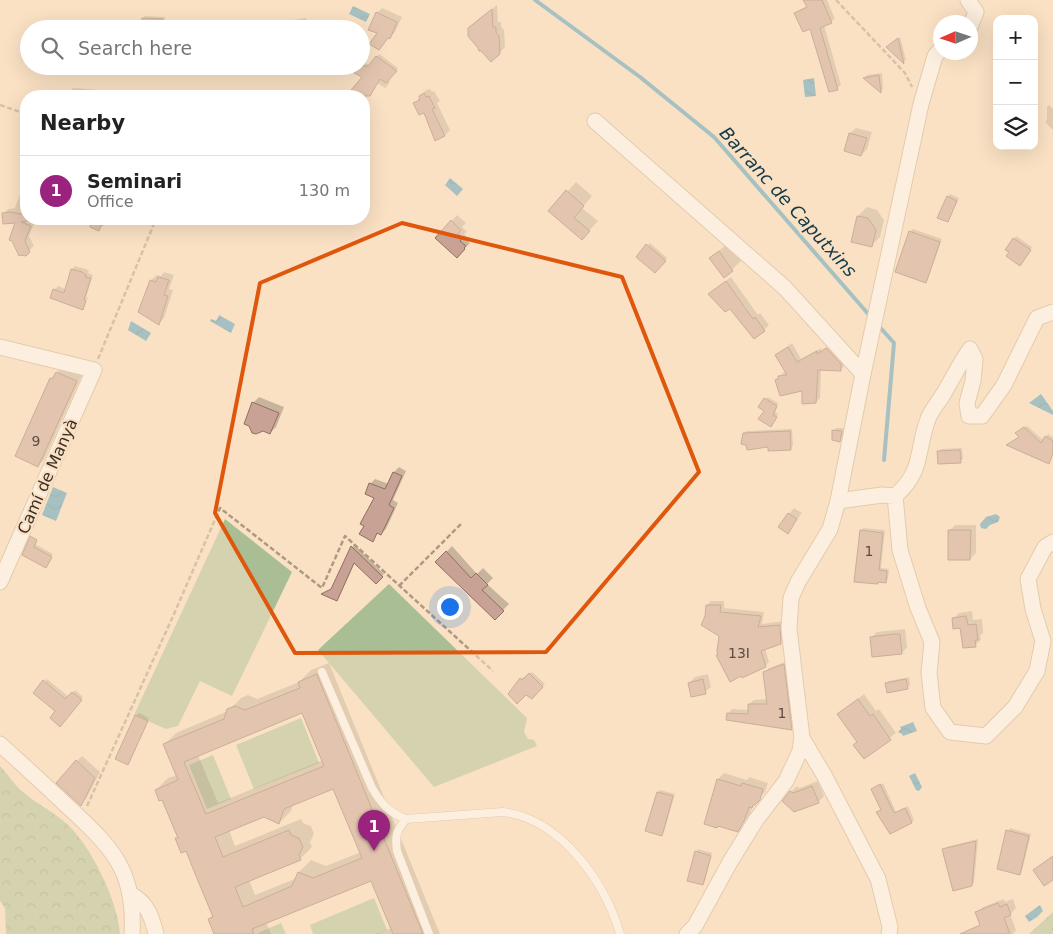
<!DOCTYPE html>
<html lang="en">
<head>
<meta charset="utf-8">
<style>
  body { margin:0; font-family:"DejaVu Sans",sans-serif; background:#f6f6f6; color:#222 }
  .controls { position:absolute; right:15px; top:15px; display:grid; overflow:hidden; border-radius:10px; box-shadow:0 5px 20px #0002 }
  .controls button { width:45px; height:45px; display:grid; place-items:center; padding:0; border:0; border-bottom:1px solid #e0e0e0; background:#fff; color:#222; font:25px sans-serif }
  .compass { position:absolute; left:933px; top:15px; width:45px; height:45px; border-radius:50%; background:#fff; box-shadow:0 5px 20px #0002; rotate:267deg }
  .you { position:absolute; left:449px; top:606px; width:18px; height:18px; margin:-12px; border:4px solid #fff; border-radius:50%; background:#1a73e8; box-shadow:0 0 0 8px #1a73e833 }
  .badge { display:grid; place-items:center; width:32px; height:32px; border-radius:50%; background:#9a237d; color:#fff; font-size:16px; font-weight:700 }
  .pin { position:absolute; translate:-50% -41px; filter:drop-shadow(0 1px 2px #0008) }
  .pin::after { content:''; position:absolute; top:26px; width:18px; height:15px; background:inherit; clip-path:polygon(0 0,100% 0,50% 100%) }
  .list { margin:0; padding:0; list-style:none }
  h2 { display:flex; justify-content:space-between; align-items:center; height:65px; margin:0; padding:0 20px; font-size:21px }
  h2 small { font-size:16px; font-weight:400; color:#767676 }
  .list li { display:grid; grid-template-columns:32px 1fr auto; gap:15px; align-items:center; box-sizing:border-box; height:70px; padding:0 20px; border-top:1px solid #e0e0e0 }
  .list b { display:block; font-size:19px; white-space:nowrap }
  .list p { margin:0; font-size:16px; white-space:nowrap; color:#767676 }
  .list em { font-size:16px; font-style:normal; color:#767676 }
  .icon { flex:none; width:28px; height:28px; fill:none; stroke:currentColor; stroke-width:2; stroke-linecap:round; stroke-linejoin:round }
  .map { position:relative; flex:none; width:1053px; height:934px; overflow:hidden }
  .search { position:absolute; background:#fff; box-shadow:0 5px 20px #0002; left:20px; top:20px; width:350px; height:55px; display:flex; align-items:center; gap:12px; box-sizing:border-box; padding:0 18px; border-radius:28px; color:#767676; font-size:19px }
  .panel { position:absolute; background:#fff; box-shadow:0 5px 20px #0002; left:20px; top:90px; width:350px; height:135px; border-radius:20px }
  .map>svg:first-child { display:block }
</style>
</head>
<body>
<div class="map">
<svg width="1053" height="934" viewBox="0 0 1053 934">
  <defs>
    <pattern id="forest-crowns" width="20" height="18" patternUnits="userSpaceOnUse" patternTransform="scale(1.25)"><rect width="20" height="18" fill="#a9be94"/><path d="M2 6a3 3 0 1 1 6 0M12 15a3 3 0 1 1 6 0" fill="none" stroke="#8b9b79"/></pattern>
    <pattern id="water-waves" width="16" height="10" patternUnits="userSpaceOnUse" patternTransform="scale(1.25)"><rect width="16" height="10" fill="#449abe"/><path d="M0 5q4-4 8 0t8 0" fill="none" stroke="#3a7e9a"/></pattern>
  </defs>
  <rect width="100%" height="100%" fill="#fae1c4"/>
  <!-- forest -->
  <g fill="url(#forest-crowns)">
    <path d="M 0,766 C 8,774 14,785 23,792 C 37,804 54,812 67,824 C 91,846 118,901 120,934 L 6,934 L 5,908 L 0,901 Z"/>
    <path d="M 1053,912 L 1053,934 L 1029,934 Z"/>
  </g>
  <!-- pitch -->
  <g fill="#a9be94">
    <path d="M 225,519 L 292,572 L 232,696 L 200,681 L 178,726 L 166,729 L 134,715 Z"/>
    <path d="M 389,584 L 527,718 L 524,732 L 528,739 L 534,740 L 537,746 L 434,787 L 318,650 Z"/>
    <path d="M 301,718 L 319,763 L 254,789 L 236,745 Z"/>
    <path d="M 213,755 L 231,799 L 207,809 L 189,765 Z"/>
    <path d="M 374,898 L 387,930 L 378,934 L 313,934 L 310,925 Z"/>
    <path d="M 281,923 L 286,934 L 258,934 L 258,933 Z"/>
  </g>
  <!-- water -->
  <g fill="url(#water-waves)">
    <path d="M 353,6 L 370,14 L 366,22 L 349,14 Z"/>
    <path d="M 814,78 L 816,96 L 805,97 L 803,80 Z"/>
    <path d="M 450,178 L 463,189 L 457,196 L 445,185 Z"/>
    <path d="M 219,315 L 235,324 L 231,333 L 210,321 L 211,319 L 216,321 Z"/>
    <path d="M 131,321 L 151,333 L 146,341 L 128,330 Z"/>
    <path d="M 1041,394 L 1053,411 L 1053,415 L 1029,403 Z"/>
    <path d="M 53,487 L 67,493 L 56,521 L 42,515 Z"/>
    <path d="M 996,514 L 1000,517 L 998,522 L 990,525 L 986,529 L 981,528 L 980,524 L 986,517 Z"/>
    <path d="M 913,722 L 917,731 L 903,736 L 902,734 L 898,732 L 901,729 L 900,727 Z"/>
    <path d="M 915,773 L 922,787 L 919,791 L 916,790 L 909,776 Z"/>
    <path d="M 1040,905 L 1043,911 L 1037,917 L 1029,922 L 1025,916 Z"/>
  </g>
  <!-- shadow -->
  <g fill="#0003" fill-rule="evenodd">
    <path d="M 808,0 L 827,0 L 835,19 L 824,25 L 841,85 L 837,88 L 811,27 L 796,13 L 807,6 Z"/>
    <path d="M 497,5 L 498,22 L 501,22 L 501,27 L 504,30 L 505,47 L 499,53 L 469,28 Z"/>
    <path d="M 382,8 L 402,17 L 395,32 L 390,38 L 379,33 L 377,13 Z"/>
    <path d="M 145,16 L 165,17 L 164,29 L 142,29 L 143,18 Z"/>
    <path d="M 305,18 L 308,21 L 309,27 L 306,29 L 288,29 L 287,24 L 289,21 Z"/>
    <path d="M 900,37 L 906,60 L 904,62 L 888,47 Z"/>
    <path d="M 379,54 L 398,68 L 388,80 L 390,81 L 388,85 L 385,88 L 377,83 L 364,99 L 364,96 L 349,95 L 364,77 L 361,60 L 370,66 Z"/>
    <path d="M 882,73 L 883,90 L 881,92 L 865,77 L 867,75 Z"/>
    <path d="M 73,88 L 100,90 L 100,96 L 70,96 L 71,90 Z"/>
    <path d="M 430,89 L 432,92 L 434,91 L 440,101 L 437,103 L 450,130 L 445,135 L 436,140 L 425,111 L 414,104 L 426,90 Z"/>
    <path d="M 1049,105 L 1053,109 L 1053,130 L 1045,122 L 1047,120 L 1047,107 Z"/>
    <path d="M 856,128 L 872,132 L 867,149 L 861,155 L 846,150 L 850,133 Z"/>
    <path d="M 26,178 L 26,202 L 22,209 L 26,210 L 26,219 L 36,219 L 31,219 L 35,221 L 29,236 L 34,246 L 25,254 L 16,221 L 3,214 L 8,209 L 15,208 Z"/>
    <path d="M 576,182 L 592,196 L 582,208 L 598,221 L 582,239 L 550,211 Z"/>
    <path d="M 950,194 L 959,198 L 948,221 L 948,197 Z"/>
    <path d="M 867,207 L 877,210 L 884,220 L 880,237 L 871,246 L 858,216 Z"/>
    <path d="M 457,215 L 466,223 L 462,227 L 467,232 L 464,234 L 470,240 L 468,242 L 470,243 L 456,257 L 452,221 Z"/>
    <path d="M 89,219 L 107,219 L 105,224 L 99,229 L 93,220 Z"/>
    <path d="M 913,229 L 942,239 L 928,279 L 926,282 L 910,232 Z"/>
    <path d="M 1016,236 L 1032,247 L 1023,262 L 1011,251 L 1014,239 Z"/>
    <path d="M 650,243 L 667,258 L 655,271 L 638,256 Z"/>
    <path d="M 728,243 L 741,261 L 724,277 L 711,258 Z"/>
    <path d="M 75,266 L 86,269 L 89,271 L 88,273 L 93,275 L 86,297 L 88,298 L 82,308 L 52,297 L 55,289 L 58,286 L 66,289 L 72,269 Z"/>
    <path d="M 164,272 L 174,275 L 169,289 L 173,290 L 164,318 L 159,323 L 139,312 L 151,280 L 157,275 L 161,276 Z"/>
    <path d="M 731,277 L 758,315 L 760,313 L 769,325 L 764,330 L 715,289 Z"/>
    <path d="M 792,343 L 801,359 L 821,348 L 821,351 L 831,344 L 845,365 L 841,369 L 821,369 L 820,398 L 816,402 L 803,389 L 776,380 L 784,372 L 787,372 L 776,355 Z"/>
    <path d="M 62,367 L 82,375 L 44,460 L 38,465 L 51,379 Z"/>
    <path d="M 259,397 L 284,407 L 276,427 L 270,433 L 253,403 Z"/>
    <path d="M 768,397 L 778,403 L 775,412 L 778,414 L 773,423 L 766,410 L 765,399 Z"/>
    <path d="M 1027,426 L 1043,440 L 1048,434 L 1053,437 L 1053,454 L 1048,462 L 1021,436 L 1019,431 Z"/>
    <path d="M 836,428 L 844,428 L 842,438 L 840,441 L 834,430 Z"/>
    <path d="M 792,429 L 793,446 L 790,448 L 769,446 L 744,433 L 747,431 Z"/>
    <path d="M 962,448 L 963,459 L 960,461 L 939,452 L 941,449 Z"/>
    <path d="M 399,467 L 406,471 L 393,500 L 398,503 L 386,529 L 381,534 L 379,532 L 372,540 L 376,497 L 370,484 L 375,479 L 389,484 L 394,472 Z"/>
    <path d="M 794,508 L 802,513 L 788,532 L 789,514 Z"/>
    <path d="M 955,525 L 976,525 L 976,553 L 970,559 L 949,531 Z"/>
    <path d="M 863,528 L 885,530 L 881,568 L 889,569 L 888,579 L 885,582 L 879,581 L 877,583 L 861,531 Z"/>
    <path d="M 31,538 L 37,541 L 35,544 L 53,554 L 48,564 L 24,554 Z"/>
    <path d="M 354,544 L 384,574 L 376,582 L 355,562 L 339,597 L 337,599 L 324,594 L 333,588 Z"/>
    <path d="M 452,546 L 477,574 L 483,568 L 493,578 L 487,584 L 509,604 L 495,618 L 437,562 Z"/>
    <path d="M 711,601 L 724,601 L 724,608 L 764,612 L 762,624 L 784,621 L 785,638 L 781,642 L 765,648 L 769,662 L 765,666 L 719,654 L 721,636 L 706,617 L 707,605 Z"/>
    <path d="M 972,611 L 973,620 L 982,619 L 983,633 L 980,636 L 981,640 L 975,645 L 953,619 L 959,613 Z"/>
    <path d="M 905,629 L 907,647 L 902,653 L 871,638 L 877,632 Z"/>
    <path d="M 788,661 L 796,724 L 791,728 L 728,714 L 732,709 L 750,710 L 749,704 L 754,700 L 767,699 L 765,673 L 769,668 Z"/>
    <path d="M 329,663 L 440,934 L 376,934 L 392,928 L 372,879 L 266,922 L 271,934 L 218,934 L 209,919 L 213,915 L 186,850 L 177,839 L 179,837 L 163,798 L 156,790 L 168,778 L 177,775 L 164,745 L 176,733 L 228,711 L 241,698 L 248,695 L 257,699 L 299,682 L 311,670 ZM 303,712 L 323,760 L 218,803 L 198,755 ZM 334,787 L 361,852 L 326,866 L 311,860 L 299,872 L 297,878 L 255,895 L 249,880 L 300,859 L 312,847 L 310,842 L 314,834 L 311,826 L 303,823 L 301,819 L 235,846 L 229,830 L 264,816 L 279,823 L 291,811 L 293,804 Z"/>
    <path d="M 532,672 L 545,684 L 532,697 L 521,679 L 523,677 L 526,678 Z"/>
    <path d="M 708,674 L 711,687 L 705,692 L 689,683 L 695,677 Z"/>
    <path d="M 909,677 L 910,685 L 907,688 L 887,683 L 889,681 Z"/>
    <path d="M 47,679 L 69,697 L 75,690 L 83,697 L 59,725 L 57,711 L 35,692 Z"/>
    <path d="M 864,694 L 876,711 L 879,709 L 896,733 L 864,758 L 858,742 L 838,714 Z"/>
    <path d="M 139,713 L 149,718 L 128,764 L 136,716 Z"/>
    <path d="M 82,756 L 100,772 L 86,799 L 81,804 L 77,761 Z"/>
    <path d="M 724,773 L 747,780 L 749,777 L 768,783 L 765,792 L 753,805 L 750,814 L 737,831 L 706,823 L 718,779 Z"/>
    <path d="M 818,781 L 824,796 L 818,802 L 794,810 L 791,792 L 797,786 L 799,788 Z"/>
    <path d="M 883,783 L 896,812 L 908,806 L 914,820 L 912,822 L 877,812 L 882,809 L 872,789 Z"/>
    <path d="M 660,790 L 675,794 L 664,832 L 661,834 L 658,792 Z"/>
    <path d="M 1010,828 L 1031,834 L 1022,871 L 1019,873 L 1008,831 Z"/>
    <path d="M 978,839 L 974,883 L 972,885 L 944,850 L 946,847 Z"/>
    <path d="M 698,849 L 712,853 L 705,881 L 702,884 L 696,852 Z"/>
    <path d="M 1004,899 L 1005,902 L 1013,899 L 1016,908 L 1010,914 L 1016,930 L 1013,934 L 981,934 L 981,924 L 977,913 L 983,907 Z"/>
  </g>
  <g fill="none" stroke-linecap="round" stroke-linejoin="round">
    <!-- stream -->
    <g stroke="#449abe" stroke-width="4">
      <path d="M 535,0 L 640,77 L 714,137 L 870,316"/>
      <path d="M 878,325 L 894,343 L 884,460"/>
    </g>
  </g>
  <!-- building -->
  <g fill="#c7a295" stroke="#916f62" fill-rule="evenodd">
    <path d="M 803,0 L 822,0 L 832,23 L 820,28 L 838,90 L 829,92 L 810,29 L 803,32 L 794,13 L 807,7 Z"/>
    <path d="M 492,9 L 493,27 L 496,27 L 496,33 L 499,36 L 500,54 L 491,62 L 481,51 L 479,51 L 478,48 L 468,36 L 468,28 Z"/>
    <path d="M 376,12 L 397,22 L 390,39 L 388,38 L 379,50 L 369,44 L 377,33 L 368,30 Z"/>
    <path d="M 142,18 L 163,19 L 162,29 L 141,29 Z"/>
    <path d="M 898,38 L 904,64 L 886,47 Z"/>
    <path d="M 376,56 L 397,71 L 386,83 L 380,79 L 370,96 L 346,96 L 362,77 L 341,66 L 368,66 Z"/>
    <path d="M 879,75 L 881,93 L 863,78 Z"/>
    <path d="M 424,93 L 426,97 L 429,96 L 435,108 L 432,109 L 445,136 L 435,141 L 424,113 L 419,115 L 413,103 L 420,100 L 419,96 Z"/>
    <path d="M 849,133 L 867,138 L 861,156 L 844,151 Z"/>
    <path d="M 566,190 L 584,206 L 574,218 L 590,231 L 582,240 L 548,211 Z"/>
    <path d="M 947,196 L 957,201 L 948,222 L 937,218 Z"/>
    <path d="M 11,212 L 26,215 L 26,219 L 38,219 L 21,222 L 31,226 L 25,241 L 30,252 L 26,256 L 20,255 L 19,256 L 12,241 L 9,240 L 15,223 L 3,224 L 2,213 Z"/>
    <path d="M 857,216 L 868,218 L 876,230 L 872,247 L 851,242 Z"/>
    <path d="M 92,219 L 104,219 L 99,231 L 90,227 Z"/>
    <path d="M 451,220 L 461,230 L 458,234 L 462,238 L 460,241 L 466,246 L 464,248 L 465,249 L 457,258 L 435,238 Z"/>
    <path d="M 909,231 L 940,242 L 926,283 L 895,272 Z"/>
    <path d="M 1013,238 L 1031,250 L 1020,266 L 1006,256 L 1009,252 L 1005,250 Z"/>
    <path d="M 646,244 L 666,261 L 655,273 L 636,257 Z"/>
    <path d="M 719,251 L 733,271 L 724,278 L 709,258 Z"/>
    <path d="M 71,269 L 82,272 L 86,275 L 85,277 L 91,278 L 84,300 L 86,301 L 83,310 L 50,298 L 53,289 L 64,293 Z"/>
    <path d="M 158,277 L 169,280 L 164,295 L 168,296 L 159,325 L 138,312 L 150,280 L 156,282 Z"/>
    <path d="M 726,281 L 753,319 L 755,317 L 765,331 L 754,339 L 730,309 L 725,312 L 708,294 Z"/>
    <path d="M 788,347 L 797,362 L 817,351 L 817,354 L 826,348 L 841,364 L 841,371 L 818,370 L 816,403 L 802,404 L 802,391 L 780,396 L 775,380 L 778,379 L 778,376 L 787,375 L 775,355 Z"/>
    <path d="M 56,372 L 77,381 L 38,467 L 15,456 L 50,378 L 52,379 Z"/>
    <path d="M 764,398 L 777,406 L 773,415 L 777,417 L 771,427 L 758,419 L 764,411 L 758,407 Z"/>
    <path d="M 252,402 L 279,413 L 270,434 L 263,431 L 256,434 L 252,433 L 249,426 L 244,424 Z"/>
    <path d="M 1024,427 L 1041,443 L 1045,436 L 1053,441 L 1053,453 L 1049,464 L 1006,445 L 1019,437 L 1015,433 Z"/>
    <path d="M 832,430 L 842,431 L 840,442 L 832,440 Z"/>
    <path d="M 790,431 L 791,450 L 768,451 L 768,447 L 747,450 L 746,445 L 741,444 L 743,433 Z"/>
    <path d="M 960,450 L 961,463 L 938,464 L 937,451 Z"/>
    <path d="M 393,472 L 402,476 L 389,505 L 394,508 L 381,535 L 377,533 L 373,542 L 359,534 L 364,526 L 360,524 L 374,498 L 365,494 L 369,483 L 385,489 Z"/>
    <path d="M 788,513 L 797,519 L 788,534 L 778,527 Z"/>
    <path d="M 860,530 L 883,533 L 879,570 L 887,571 L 886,583 L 878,582 L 878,584 L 854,582 Z"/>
    <path d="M 948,530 L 971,530 L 970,560 L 948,560 Z"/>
    <path d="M 30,536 L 37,540 L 34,547 L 52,557 L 46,568 L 22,555 Z"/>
    <path d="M 351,546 L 383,577 L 376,584 L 354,563 L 337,601 L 321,594 L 331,589 Z"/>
    <path d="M 446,551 L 471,578 L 476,573 L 488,585 L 482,590 L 504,611 L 495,620 L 435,562 Z"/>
    <path d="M 706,605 L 721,605 L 720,612 L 761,616 L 758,627 L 780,625 L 781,644 L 761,651 L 766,667 L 742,678 L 741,676 L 730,682 L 716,655 L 718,655 L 717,651 L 719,636 L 701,625 L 705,616 Z"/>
    <path d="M 966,616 L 968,625 L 976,624 L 978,640 L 975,640 L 976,647 L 963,648 L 960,628 L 953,629 L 952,618 Z"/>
    <path d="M 894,634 L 900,634 L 902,654 L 872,657 L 870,637 Z"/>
    <path d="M 784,664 L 792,730 L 726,720 L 727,713 L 748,714 L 748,704 L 767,704 L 763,672 Z"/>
    <path d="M 529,673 L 543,687 L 532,699 L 526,695 L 517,704 L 508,694 L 520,678 L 522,680 Z"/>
    <path d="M 317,674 L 320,682 L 423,934 L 393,934 L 371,881 L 252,929 L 254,934 L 214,934 L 208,919 L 213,917 L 196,876 L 186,851 L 181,853 L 175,838 L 178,838 L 162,800 L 159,801 L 155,790 L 178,780 L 163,744 L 224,719 L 227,709 L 235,706 L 245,710 L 300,688 L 298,682 ZM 302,713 L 324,766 L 206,814 L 184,762 ZM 333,789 L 362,858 L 313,878 L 298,872 L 292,886 L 243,907 L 235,887 L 301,860 L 299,855 L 303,847 L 299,838 L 291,835 L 289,830 L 223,857 L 215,837 L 264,817 L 279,824 L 284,809 Z"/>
    <path d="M 703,679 L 706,694 L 691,697 L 688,683 Z"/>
    <path d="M 906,679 L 908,689 L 887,693 L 885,683 Z"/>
    <path d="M 43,680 L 65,699 L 72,692 L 82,700 L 60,727 L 50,718 L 55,711 L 33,693 Z"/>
    <path d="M 858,699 L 870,716 L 873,714 L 891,740 L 864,759 L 853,745 L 857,742 L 837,714 Z"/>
    <path d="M 135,715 L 148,721 L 128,765 L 115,759 Z"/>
    <path d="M 76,760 L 95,778 L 81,806 L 56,783 Z"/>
    <path d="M 717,779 L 741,786 L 742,783 L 763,789 L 760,800 L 755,805 L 753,805 L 752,808 L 749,807 L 744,821 L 738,832 L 718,826 L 717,828 L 704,824 Z"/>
    <path d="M 880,784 L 894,813 L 905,808 L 912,823 L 890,834 L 876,812 L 881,810 L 871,789 Z"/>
    <path d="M 812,786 L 819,803 L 794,812 L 782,801 L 790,791 L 793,793 Z"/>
    <path d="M 657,792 L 673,796 L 662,836 L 645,831 Z"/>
    <path d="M 1006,830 L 1029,836 L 1020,875 L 997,869 Z"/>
    <path d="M 976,841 L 972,886 L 953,891 L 942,849 Z"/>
    <path d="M 695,851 L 711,856 L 703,885 L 687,881 Z"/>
    <path d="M 1053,856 L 1053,880 L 1044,886 L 1033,870 Z"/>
    <path d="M 998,903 L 1000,907 L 1007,904 L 1011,915 L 1004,918 L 1010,934 L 960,934 L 980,925 L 975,912 Z"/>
  </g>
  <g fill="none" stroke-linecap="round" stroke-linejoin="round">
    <!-- service casing -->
    <g stroke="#c7af93" stroke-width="9">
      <g id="service">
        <path d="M 322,672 L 372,788 C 381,803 389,813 406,819 C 396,831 395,836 397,851 L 429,934"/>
        <path d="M 406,819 L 503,812 C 561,819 605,882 620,934"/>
      </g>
    </g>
    <!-- minor casing -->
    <g stroke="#c7af93" stroke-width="17">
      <g id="minor">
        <path d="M 968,0 L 976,12 L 970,27"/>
        <path d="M 595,121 L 785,288 L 863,374"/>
        <path d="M 0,347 L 94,370 L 0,582"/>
        <path d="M 895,496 C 924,471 916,451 928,419 C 931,410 939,402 944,393 C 953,378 960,363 970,349 L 975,359 L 973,381 L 967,403 L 969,416 L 982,416 L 1004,385 L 1037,318 L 1053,312"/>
        <path d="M 838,501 L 882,495 L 895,496 L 900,550 L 918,608 L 932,642 L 929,673 L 933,708 L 950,732 L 986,736 L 1015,707 L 1037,671 L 1043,641 L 1033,609 L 1028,579 L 1045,547 L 1053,542"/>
        <path d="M 802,738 L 824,775 L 878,879 L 890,927 L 889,934"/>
        <path d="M 0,744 C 22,764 44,784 65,804 C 110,846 136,868 132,934"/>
        <path d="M 130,894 C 147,902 152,917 156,934"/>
        <path d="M 687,934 L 695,926 L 730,862 L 756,820 L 786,781 L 800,751 L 802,738 L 789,629 L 791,598 L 798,582 L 830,529 L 838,501 L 863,374 L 921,104 L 935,56 L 940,50"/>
      </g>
    </g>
    <!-- path -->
    <g stroke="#ad9a84" stroke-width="2.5" stroke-dasharray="5 2.5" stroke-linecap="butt">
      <path d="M 836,0 L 905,73 L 912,87"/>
      <path d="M 0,105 L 26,114"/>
      <path d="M 98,359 L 156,219"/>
      <path d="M 399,586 L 462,523"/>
      <path d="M 87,806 L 174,614 L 220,508 L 322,588 L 345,536 L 493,671"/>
    </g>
    <!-- service -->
    <use href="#service" stroke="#fff" stroke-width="8"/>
    <!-- minor -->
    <use href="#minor" stroke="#fff" stroke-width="15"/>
  </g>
  <!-- marked area -->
  <path d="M0 0H1053V934H0ZM 402,223 L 622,277 L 699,472 L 546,652 L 295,653 L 215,513 L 260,283 Z" fill="#fae1c4" fill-opacity=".55" fill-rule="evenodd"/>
  <path fill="none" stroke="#df570d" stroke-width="4" stroke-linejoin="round" d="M 402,223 L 622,277 L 699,472 L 546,652 L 295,653 L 215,513 L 260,283 Z"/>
  <g text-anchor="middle" stroke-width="4.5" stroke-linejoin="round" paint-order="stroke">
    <!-- number labels -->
    <g font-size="14" fill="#5d4c41">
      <text x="36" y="446">9</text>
      <text x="869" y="556">1</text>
      <text x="739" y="658">13I</text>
      <text x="782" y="718">1</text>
    </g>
    <!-- street labels -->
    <g font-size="16" fill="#3a3025" stroke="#fae1c4">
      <text transform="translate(47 476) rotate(-66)" y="6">Camí de Manyà</text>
    </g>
    <!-- water labels -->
    <g font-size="18" font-style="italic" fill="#143a4a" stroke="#fae1c4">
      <text transform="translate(788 202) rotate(48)" y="6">Barranc de Caputxins</text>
    </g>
  </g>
</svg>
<div class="controls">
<button>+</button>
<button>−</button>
<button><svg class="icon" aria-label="layers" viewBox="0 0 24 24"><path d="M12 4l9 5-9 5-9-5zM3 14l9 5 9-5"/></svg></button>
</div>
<svg class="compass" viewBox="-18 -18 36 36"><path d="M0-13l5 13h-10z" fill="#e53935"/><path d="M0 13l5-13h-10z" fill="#767676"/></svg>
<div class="you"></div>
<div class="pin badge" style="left:374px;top:851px">1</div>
<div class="search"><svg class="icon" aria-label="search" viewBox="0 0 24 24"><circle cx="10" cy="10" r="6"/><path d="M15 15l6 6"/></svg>Search here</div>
<section class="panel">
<h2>Nearby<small></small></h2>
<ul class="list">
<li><span class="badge">1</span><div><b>Seminari</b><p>Office</p></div><em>130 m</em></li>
</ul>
</section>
</div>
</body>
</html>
